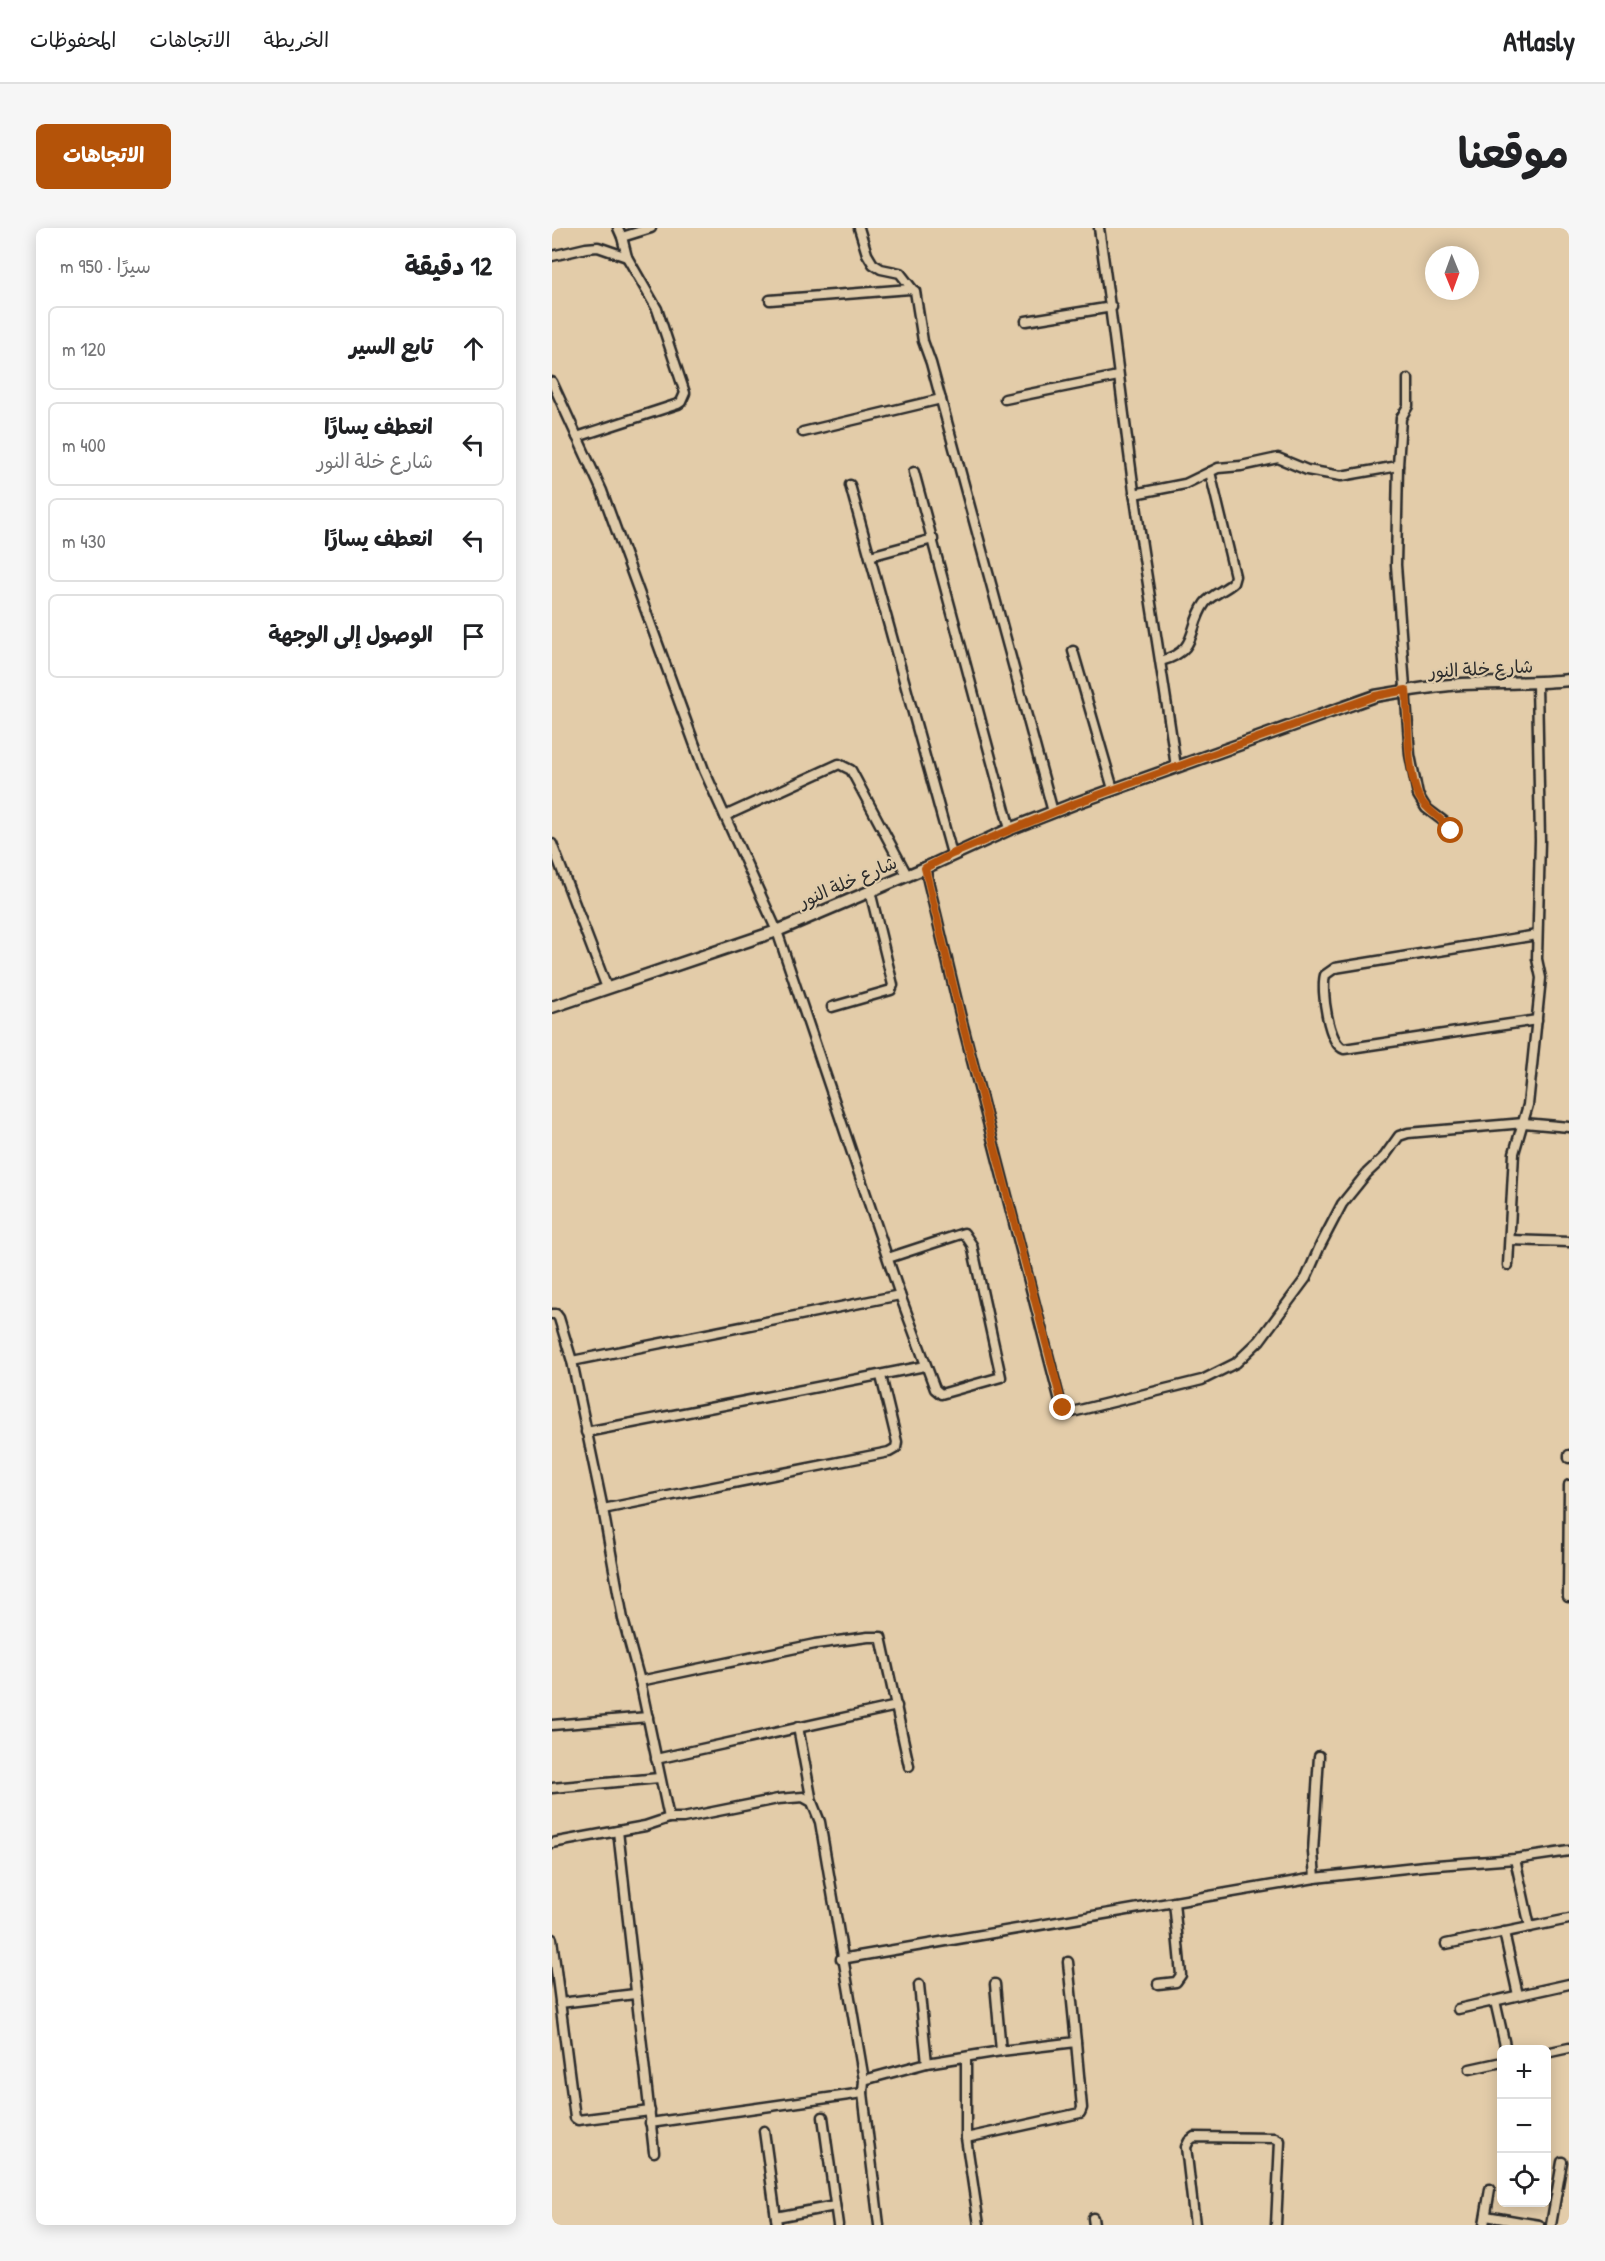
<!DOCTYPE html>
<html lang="ar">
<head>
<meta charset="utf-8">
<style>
  body { margin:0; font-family:"Patrick Hand","Playpen Sans Arabic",sans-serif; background:#f6f6f6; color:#202124; direction:rtl }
  .controls { position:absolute; right:18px; bottom:18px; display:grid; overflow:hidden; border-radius:9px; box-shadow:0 3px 15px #0003 }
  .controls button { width:54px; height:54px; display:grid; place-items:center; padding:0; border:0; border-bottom:2px solid #e0e0e0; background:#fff; color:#202124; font:30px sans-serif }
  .compass { position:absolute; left:873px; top:18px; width:54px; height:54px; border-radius:50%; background:#fff; box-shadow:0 3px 15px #0003; rotate:179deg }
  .stop { position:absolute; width:18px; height:18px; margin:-14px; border:4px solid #b45309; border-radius:50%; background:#fff }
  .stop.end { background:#b45309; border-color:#fff; box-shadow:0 2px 6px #0008 }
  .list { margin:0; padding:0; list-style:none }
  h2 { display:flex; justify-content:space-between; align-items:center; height:78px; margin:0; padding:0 24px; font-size:26px }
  h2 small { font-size:20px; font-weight:400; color:#757577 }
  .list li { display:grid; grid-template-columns:39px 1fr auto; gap:18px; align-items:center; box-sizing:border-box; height:84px; margin:0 12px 12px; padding:0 12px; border:2px solid #e0e0e0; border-radius:9px }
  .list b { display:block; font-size:22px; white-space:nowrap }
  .list p { margin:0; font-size:20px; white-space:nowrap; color:#757577 }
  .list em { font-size:20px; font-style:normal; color:#757577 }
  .icon { flex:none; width:33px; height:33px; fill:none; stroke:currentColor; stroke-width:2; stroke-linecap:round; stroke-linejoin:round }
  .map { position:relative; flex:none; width:1017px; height:1997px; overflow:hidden; direction:ltr; border-radius:9px }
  header { display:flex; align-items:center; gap:36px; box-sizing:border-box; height:84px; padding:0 30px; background:#fff; border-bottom:2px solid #e0e0e0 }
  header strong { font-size:28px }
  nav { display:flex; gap:33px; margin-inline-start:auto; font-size:21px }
  .intro { display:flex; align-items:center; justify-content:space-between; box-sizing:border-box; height:144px; padding:0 36px }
  h1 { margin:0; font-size:42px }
  .button { padding:15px 27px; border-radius:9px; background:#b45309; color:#fff; font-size:21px; font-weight:700 }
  main { display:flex; gap:36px; padding:0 36px }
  aside { flex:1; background:#fff; border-radius:9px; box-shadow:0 3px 15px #0003 }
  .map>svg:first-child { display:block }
</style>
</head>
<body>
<header>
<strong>Atlasly</strong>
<nav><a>الخريطة</a><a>الاتجاهات</a><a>المحفوظات</a></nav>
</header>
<div class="intro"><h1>موقعنا</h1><a class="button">الاتجاهات</a></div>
<main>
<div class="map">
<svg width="1017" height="1997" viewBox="0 0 1017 1997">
  <rect width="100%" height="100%" fill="#e3cca9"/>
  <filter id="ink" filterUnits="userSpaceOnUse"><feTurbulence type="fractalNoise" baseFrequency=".0167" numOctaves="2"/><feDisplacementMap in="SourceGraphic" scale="12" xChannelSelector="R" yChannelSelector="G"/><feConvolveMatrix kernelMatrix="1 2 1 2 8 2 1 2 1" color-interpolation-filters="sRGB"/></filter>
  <g filter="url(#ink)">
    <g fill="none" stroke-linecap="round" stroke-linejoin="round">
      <!-- minor casing -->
      <g stroke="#2b2b2b" stroke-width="13">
        <g id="minor">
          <path d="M 66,0 L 70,9 L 99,0"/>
          <path d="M 307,0 L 315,26 L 321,36 L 329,41 L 348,45 L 361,62"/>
          <path d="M 547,0 C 560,87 570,175 582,263 C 595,355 611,447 624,539"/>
          <path d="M 0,28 L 34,20 L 46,19 L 75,29"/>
          <path d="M 218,72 L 358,61 L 363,63 L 371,113 L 379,135 L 501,584"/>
          <path d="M 474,93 L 560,79"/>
          <path d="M 856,151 L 856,178 L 849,190 L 846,238 L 844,337 L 858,527 L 866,567 L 874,580 L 894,595 L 899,603"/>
          <path d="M 0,154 L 50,263 L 152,542 L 225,703 L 348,1067 L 383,1161 L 389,1166 L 449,1149 L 420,1017 L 412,1005 L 336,1030"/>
          <path d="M 453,171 L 566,148"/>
          <path d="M 251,204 L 389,171"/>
          <path d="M 25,209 L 126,176 L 129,174 L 133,165 L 105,81 L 75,29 L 70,9"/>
          <path d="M 362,244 L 458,601"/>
          <path d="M 298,257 L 400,626"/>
          <path d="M 582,266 L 633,256 L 666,240 L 689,238 L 726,230 L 755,242 L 789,248 L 846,238"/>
          <path d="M 318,328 L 381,311"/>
          <path d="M 521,423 L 561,561"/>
          <path d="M 609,433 C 648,422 635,400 653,375 C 659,367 673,362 681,355 L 683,348 L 658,244"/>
          <path d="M 173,588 L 287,536 L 299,542 L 355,647"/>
          <path d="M 0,616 L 55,760"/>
          <path d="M 373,640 L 408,786 L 508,1173 L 511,1180 L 520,1184 L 650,1152 L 684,1135 L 708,1112 L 754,1050 L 768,1018 L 790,976 L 815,945 L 832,929 L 847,908 L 856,905 L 972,895 L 1017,899"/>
          <path d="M 985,707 L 783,740 L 773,747 C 769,762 776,816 792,821 L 985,792"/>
          <path d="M 280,779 L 339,762 L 341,757 L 318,663"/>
          <path d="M 958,1012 L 1017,1014"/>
          <path d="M 956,1037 L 962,925 L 976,877 L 989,750 L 985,731 L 988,612 L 985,456"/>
          <path d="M 0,1086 L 4,1086 L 7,1090 L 20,1133 L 51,1281 L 71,1391 L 88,1453 L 117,1590 L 131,1590 L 226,1571 L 251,1569 L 260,1574 L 268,1594 L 312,1852 L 311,1865 L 327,1997"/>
          <path d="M 20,1133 L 348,1067"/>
          <path d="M 34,1204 L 373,1138"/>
          <path d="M 1017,1227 L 1017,1230"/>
          <path d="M 51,1281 L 337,1224 L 344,1220 L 345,1214 L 329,1148"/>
          <path d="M 1016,1369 L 1017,1257"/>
          <path d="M 88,1453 L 263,1416 L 316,1409 L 329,1409 L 357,1538"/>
          <path d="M 0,1497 L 96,1489"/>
          <path d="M 246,1499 L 260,1574"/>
          <path d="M 104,1531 L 345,1478"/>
          <path d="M 0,1560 L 107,1550"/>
          <path d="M 66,1603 L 102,1924"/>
          <path d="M 0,1615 L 93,1598 L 117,1590"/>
          <path d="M 963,1631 L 978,1699"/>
          <path d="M 763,1650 L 761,1624 L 767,1528"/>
          <path d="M 952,1704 L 966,1767"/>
          <path d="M 0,1711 L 23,1890 L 26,1892 L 98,1883"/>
          <path d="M 894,1716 L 1017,1691"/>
          <path d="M 289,1731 L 763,1650 L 872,1638 L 963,1631 L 1017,1623"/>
          <path d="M 443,1756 L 449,1823"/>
          <path d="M 606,1756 L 624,1754 L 629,1747 L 622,1674"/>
          <path d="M 367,1757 L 375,1835"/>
          <path d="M 943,1773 L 954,1822"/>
          <path d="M 8,1775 L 83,1766"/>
          <path d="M 906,1781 L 1017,1756"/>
          <path d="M 994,1825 L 1017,1820"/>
          <path d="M 414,1830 L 414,1910 L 427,1997"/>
          <path d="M 918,1841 L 950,1834"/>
          <path d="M 312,1852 L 375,1835 L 449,1823 L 524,1814 L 516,1734"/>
          <path d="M 271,1889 L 286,1997"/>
          <path d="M 98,1895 L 311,1865"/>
          <path d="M 212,1903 L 225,1997"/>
          <path d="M 414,1910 L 528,1885 L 530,1880 L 524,1814"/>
          <path d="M 934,1988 L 987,1997"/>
          <path d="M 224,1989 L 283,1978"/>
          <path d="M 541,1990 L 542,1997"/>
          <path d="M 643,1997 L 634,1919 L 637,1913 L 642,1909 L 723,1910 L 728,1913 L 724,1997"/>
          <path d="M 932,1997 L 938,1961"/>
          <path d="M 999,1997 L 1010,1934"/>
        </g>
      </g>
      <!-- tertiary casing -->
      <g stroke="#2b2b2b" stroke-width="15">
        <path id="tertiary" d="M 0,779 L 225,703 L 373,640 L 458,601 L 524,575 L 823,468 C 852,463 881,458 910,456 C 946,454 981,456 1017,452"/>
      </g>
      <!-- minor -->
      <use href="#minor" stroke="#dfcbaa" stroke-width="8"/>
      <!-- tertiary -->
      <use href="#tertiary" stroke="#dfcbaa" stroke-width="10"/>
    </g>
  </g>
  <g fill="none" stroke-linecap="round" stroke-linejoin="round" filter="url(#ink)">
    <!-- route -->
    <path stroke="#b45309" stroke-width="8" d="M 511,1180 L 408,786 L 373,640 L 400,626 L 524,575 L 823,468 L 854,462 C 857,491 854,544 867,569 C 875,584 890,589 899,603"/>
  </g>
  <g text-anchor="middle" stroke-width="4.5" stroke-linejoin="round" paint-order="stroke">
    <!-- street labels -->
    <g font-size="18" fill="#2b2b2b" stroke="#dfcbaa">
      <text transform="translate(929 441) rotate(-3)" y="6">شارع خلة النور</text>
      <text transform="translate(296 654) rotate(-23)" y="6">شارع خلة النور</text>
    </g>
  </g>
</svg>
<div class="controls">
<button>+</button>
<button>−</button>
<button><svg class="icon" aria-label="locate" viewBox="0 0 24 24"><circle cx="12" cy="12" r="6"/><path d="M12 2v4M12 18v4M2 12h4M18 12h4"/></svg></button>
</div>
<svg class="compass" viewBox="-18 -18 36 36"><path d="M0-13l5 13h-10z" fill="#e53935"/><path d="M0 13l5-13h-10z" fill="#757577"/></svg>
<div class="stop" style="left:899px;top:603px"></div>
<div class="stop end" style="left:511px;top:1180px"></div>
</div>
<aside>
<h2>12 دقيقة<small>سيرًا · 950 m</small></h2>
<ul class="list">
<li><svg class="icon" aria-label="ahead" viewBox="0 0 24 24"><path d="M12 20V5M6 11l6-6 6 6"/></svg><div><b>تابع السير</b></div><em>120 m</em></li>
<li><svg class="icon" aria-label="left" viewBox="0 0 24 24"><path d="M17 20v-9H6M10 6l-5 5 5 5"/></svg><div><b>انعطف يسارًا</b><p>شارع خلة النور</p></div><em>400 m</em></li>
<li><svg class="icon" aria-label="left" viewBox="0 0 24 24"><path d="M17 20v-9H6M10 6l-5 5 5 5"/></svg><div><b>انعطف يسارًا</b></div><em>430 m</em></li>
<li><svg class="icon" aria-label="arrive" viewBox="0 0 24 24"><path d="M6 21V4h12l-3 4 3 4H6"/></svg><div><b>الوصول إلى الوجهة</b></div></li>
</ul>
</aside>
</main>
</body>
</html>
